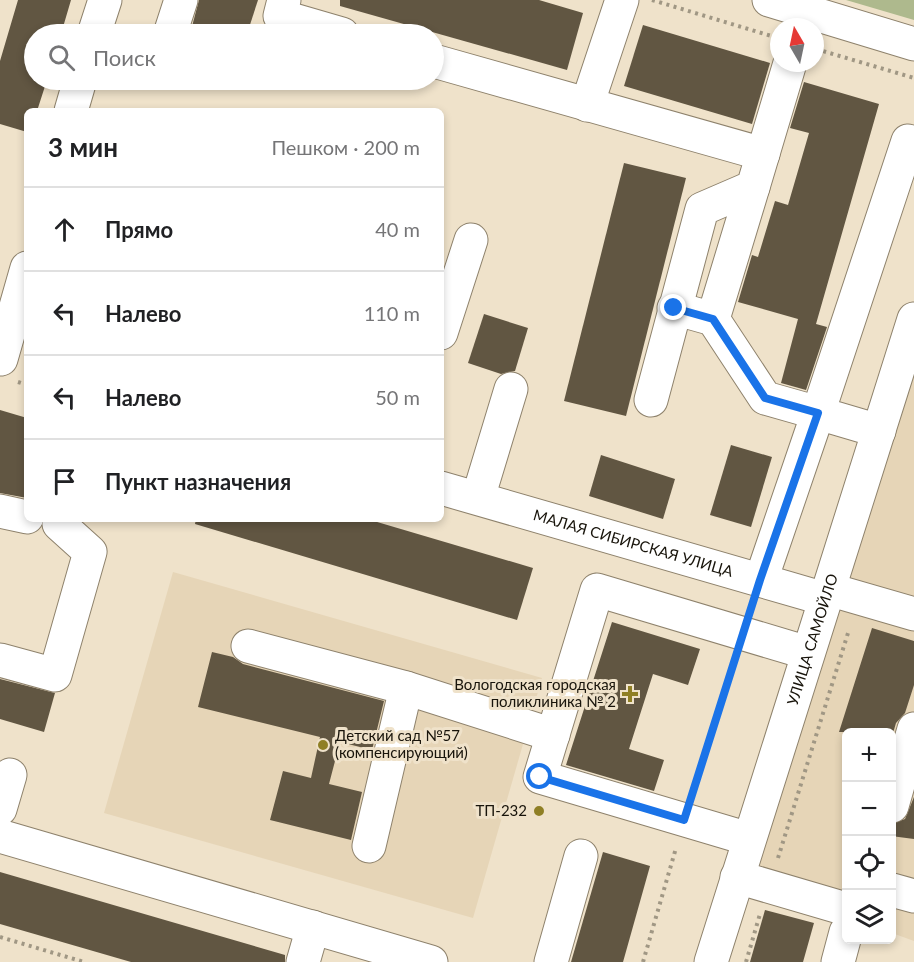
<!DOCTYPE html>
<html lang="ru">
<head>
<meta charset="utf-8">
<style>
  body { margin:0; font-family:Lato,sans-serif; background:#f2f2f2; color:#202124 }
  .controls { position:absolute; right:18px; bottom:18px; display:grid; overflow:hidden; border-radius:9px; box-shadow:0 3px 9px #0003 }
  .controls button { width:54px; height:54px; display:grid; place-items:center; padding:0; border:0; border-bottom:2px solid #e0e0e0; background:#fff; color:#202124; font:30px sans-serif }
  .compass { position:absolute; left:770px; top:18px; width:54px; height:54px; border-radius:50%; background:#fff; box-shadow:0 3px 9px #0003; rotate:351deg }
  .stop { position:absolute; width:18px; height:18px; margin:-14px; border:4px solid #1a73e8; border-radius:50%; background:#fff }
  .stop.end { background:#1a73e8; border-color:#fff; box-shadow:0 2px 6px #0008 }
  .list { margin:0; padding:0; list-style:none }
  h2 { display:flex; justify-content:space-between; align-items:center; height:78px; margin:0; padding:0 24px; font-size:26px }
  h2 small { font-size:20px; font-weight:400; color:#757577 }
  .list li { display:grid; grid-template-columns:39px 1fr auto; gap:18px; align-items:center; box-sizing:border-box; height:84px; padding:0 24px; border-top:2px solid #e0e0e0 }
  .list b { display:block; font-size:22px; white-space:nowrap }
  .list em { font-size:20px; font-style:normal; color:#757577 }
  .icon { flex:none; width:33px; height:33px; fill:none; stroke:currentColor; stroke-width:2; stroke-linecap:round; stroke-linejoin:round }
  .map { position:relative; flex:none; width:914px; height:962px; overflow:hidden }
  .search { position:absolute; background:#fff; box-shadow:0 3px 9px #0003; left:24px; top:24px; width:420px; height:66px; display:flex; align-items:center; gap:15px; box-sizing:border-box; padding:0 21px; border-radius:33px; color:#757577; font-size:22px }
  .panel { position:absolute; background:#fff; box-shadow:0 3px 9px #0003; left:24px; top:108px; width:420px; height:414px; border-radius:9px }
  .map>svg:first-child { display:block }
</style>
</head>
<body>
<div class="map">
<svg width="914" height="962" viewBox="0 0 914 962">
  <rect width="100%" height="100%" fill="#efe2ca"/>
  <!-- built -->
  <g fill="#e6d5b7">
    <path d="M 914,373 L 914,941 L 892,933 L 892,732 L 846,732 L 846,893 L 759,866 Z"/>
    <path d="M 173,572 L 542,678 L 473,918 L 104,813 Z"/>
  </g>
  <!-- green -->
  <path fill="#aeb98d" d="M 846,0 L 914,0 L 914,20 Z"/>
  <!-- building -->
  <g fill="#615642">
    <path d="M 18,0 L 71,0 L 61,34 L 34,34 L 34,80 L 47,80 L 37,111 L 27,111 L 27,132 L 0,124 L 0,61 Z"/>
    <path d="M 199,0 L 258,0 L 247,34 L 190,34 Z"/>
    <path d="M 340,0 L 539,0 L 583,13 L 567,70 L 340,6 Z"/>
    <path d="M 643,25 L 770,63 L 752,124 L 624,86 Z"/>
    <path d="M 804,82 L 879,104 L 816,324 L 827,327 L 806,390 L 781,383 L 798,319 L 738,302 L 752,255 L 758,257 L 775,201 L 788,205 L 809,133 L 790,128 Z"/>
    <path d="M 624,163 L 686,178 L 626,416 L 564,401 Z"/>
    <path d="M 484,314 L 528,328 L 515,371 L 501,374 L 468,363 Z"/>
    <path d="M 0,410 L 27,418 L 27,498 L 0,493 Z"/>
    <path d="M 731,445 L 772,457 L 751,527 L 710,515 Z"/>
    <path d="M 601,455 L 675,479 L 663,519 L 589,496 Z"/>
    <path d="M 196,519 L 367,519 L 533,568 L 517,620 L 195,524 Z"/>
    <path d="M 612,622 L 700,649 L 688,685 L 653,674 L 629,749 L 664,760 L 654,791 L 566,765 Z"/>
    <path d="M 872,628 L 914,641 L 914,685 L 905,713 L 896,723 L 891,740 L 891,732 L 839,732 Z"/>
    <path d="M 212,652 L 233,657 L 243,664 L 384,701 L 372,750 L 340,742 L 329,784 L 362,792 L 351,840 L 270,820 L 283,771 L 311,778 L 320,737 L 198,707 Z"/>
    <path d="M 0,679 L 55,693 L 44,732 L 0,719 Z"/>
    <path d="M 914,797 L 914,839 L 891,836 L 891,824 L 905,819 Z"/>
    <path d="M 603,852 L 650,866 L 623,962 L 571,962 Z"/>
    <path d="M 0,872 L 285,955 L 285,962 L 131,962 L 0,924 Z"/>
    <path d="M 765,910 L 814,923 L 803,962 L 750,962 Z"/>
  </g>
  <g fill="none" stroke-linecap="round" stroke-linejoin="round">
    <!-- minor casing -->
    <g stroke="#8e826c" stroke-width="35">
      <g id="minor">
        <path d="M 284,0 L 280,16 L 342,34"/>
        <path d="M 769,0 L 914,44"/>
        <path d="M 94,34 L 105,0"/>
        <path d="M 170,34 L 181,0"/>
        <path d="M 434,61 L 763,154"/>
        <path d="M 587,105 L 622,0"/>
        <path d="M 71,111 L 80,80"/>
        <path d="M 674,308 L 713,319 L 765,398 L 818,413 L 761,580"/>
        <path d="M 713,319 L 753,187"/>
        <path d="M 441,333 L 471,240"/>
        <path d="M 1,359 L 27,268"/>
        <path d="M 651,400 L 702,209 L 753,187 L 790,63"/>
        <path d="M 879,431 L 818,413 L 908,141 L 914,143"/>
        <path id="s1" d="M 441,488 L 825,599"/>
        <path d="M 478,498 L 511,389"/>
        <path d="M 0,511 L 27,517"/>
        <path d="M 828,589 L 914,614"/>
        <path d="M 248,646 L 406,688 L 553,735"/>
        <path d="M 0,660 L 55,675 L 90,552 L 59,524"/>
        <path d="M 892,806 L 914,729"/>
        <path d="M 0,809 L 10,775"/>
        <path d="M 0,836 L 431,962"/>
        <path d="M 749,839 L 540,777 L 597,590 L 808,653"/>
        <path d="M 369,846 L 406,688"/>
        <path d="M 737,877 L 846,909"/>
        <path d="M 892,890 L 914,896"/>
        <path d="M 303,962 L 313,927"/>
        <path d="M 551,962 L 581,856"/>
        <path id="s2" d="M 711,962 L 914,319"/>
        <path d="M 838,962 L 846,932"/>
      </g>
    </g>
    <!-- path -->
    <g stroke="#a09784" stroke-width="4" stroke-dasharray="3 4.5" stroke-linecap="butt">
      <path d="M 652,0 L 778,38"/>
      <path d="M 816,49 L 914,78"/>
      <path d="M 18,382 L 27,385"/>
      <path d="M 693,792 L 735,662"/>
      <path d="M 778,858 L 848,633"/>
      <path d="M 0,937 L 84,962"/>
      <path d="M 643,962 L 676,848"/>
      <path d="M 746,962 L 760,914"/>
    </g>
    <!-- minor -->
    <use href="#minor" stroke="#fff" stroke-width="33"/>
  </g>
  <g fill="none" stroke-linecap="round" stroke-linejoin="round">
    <!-- route -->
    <path stroke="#1a73e8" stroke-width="8" d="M 540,777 L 684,820 L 760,580 L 818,413 L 765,398 L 713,319 L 674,308"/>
  </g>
  <!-- markers -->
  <g fill="#8f7f25" stroke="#efe2ca" stroke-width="2">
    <path d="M627 685h6v6h6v6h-6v6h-6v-6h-6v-6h6z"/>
    <circle cx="323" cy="745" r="6"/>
    <circle cx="539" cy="811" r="6"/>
  </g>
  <g text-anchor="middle" stroke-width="6" stroke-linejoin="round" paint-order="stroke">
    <!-- street labels -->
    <g font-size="15" fill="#18140b" stroke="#efe2ca">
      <text dy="5" stroke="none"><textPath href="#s1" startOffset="200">МАЛАЯ СИБИРСКАЯ УЛИЦА</textPath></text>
      <text dy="5" stroke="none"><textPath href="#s2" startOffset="338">УЛИЦА САМОЙЛО</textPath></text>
    </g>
    <!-- poi labels -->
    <g font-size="15" fill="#18140b" stroke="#efe2ca" text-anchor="end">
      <text x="616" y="690">Вологодская городская<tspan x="616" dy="17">поликлиника № 2</tspan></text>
      <text x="335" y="741" text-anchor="start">Детский сад №57<tspan x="335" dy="17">(компенсирующий)</tspan></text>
      <text x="527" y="816">ТП-232</text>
    </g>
  </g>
</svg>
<div class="controls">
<button>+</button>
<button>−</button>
<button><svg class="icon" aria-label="locate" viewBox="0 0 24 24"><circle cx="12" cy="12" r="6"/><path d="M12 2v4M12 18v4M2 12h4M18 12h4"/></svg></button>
<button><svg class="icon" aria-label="layers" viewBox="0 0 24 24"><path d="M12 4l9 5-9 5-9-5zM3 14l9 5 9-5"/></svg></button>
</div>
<svg class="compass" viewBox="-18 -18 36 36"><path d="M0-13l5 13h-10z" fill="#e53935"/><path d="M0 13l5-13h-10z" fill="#757577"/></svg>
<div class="stop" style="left:540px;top:777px"></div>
<div class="stop end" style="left:674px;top:308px"></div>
<div class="search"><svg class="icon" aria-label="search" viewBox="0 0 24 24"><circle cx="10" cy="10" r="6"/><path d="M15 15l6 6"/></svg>Поиск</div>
<section class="panel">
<h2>3 мин<small>Пешком · 200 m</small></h2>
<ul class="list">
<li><svg class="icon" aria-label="ahead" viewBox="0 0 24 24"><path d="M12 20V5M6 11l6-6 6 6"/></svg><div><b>Прямо</b></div><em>40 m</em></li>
<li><svg class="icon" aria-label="left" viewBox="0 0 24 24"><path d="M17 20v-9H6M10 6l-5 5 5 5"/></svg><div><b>Налево</b></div><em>110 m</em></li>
<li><svg class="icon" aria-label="left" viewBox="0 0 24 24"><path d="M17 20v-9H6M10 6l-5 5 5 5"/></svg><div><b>Налево</b></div><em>50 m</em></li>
<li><svg class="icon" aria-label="arrive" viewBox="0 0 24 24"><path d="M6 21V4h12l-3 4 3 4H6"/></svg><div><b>Пункт назначения</b></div></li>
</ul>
</section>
</div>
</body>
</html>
